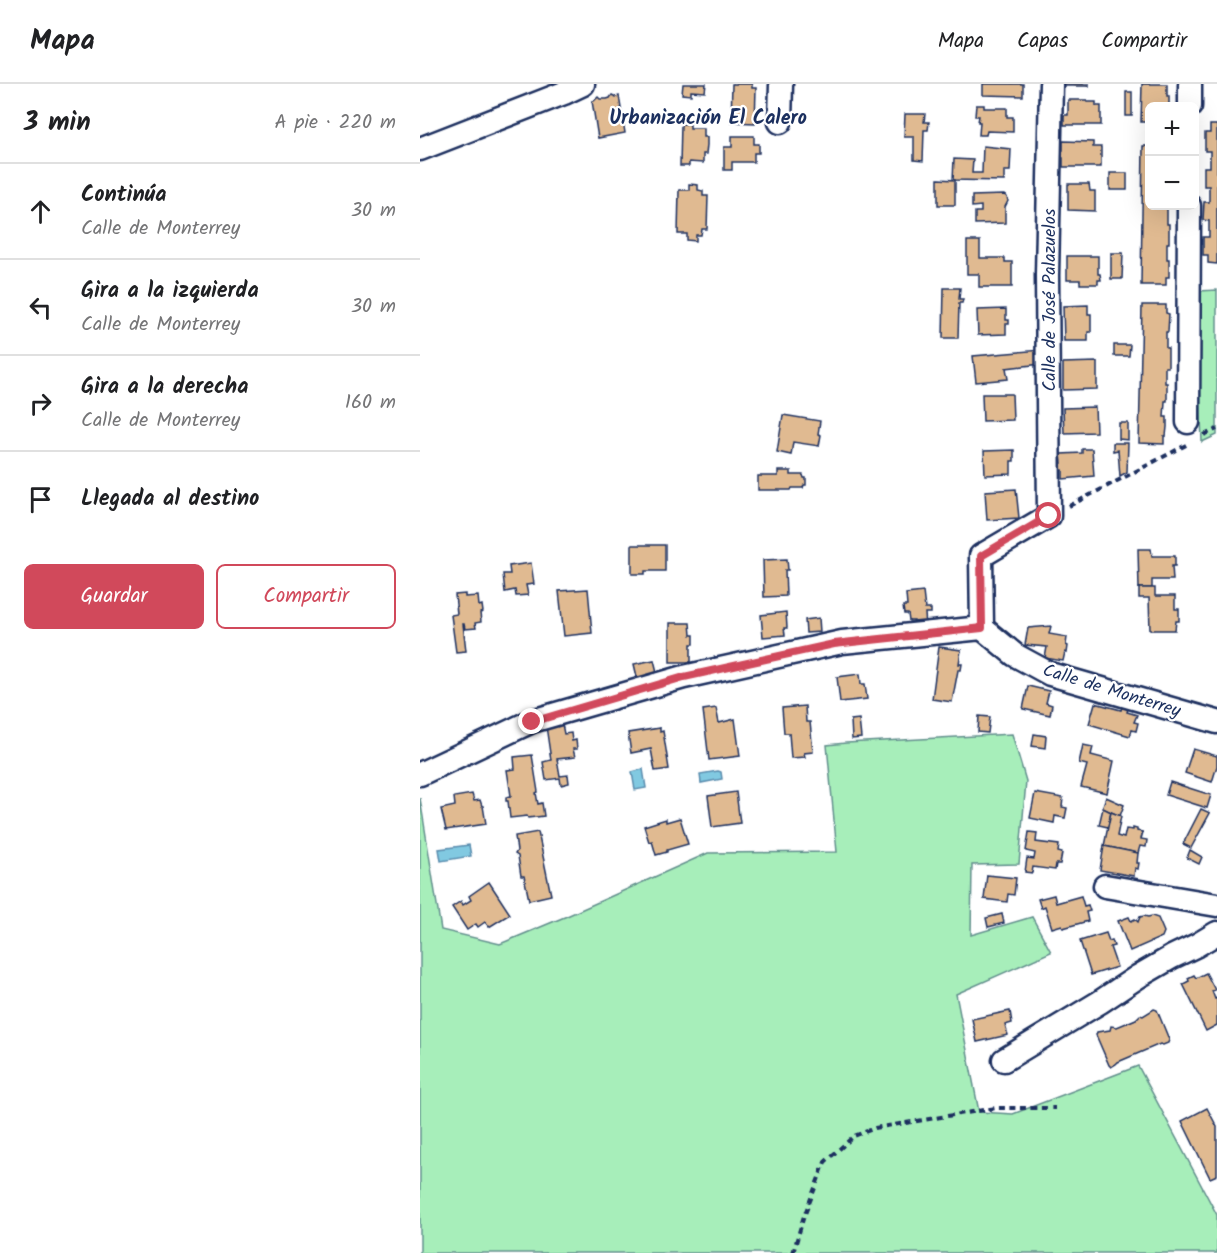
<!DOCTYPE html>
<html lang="es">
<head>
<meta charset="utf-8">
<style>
  body { margin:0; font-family:Kalam,sans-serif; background:#f6f6f6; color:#202124 }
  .controls { position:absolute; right:18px; top:18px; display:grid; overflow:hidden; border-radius:9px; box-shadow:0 6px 24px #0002 }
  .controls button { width:54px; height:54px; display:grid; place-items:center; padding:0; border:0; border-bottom:2px solid #e0e0e0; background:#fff; color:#202124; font:30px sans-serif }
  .stop { position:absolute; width:18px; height:18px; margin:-14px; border:4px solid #d1495b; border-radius:50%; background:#fff }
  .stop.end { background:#d1495b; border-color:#fff; box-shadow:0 2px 6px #0008 }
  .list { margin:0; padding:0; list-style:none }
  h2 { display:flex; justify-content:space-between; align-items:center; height:78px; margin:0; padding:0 24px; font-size:26px }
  h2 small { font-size:20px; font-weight:400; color:#757577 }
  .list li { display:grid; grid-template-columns:39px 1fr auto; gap:18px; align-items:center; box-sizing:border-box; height:96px; padding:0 24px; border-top:2px solid #e0e0e0 }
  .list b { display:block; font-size:22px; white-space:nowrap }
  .list p { margin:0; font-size:20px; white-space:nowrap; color:#757577 }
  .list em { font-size:20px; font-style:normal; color:#757577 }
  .actions { display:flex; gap:12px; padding:18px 24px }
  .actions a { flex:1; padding:14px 0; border:2px solid #d1495b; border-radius:9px; text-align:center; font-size:21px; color:#d1495b }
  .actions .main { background:#d1495b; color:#fff }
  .icon { flex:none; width:33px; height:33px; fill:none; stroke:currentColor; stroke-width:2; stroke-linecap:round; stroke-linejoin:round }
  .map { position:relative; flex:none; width:797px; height:1169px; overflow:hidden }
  header { display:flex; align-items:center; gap:36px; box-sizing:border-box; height:84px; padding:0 30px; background:#fff; border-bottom:2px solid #e0e0e0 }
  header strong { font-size:28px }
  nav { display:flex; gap:33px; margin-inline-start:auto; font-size:21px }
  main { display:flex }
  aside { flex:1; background:#fff }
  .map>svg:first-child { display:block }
</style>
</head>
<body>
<header>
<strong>Mapa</strong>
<nav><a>Mapa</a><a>Capas</a><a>Compartir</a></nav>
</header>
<main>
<aside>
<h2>3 min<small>A pie · 220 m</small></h2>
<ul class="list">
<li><svg class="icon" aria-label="ahead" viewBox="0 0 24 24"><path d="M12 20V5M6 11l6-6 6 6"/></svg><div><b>Continúa</b><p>Calle de Monterrey</p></div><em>30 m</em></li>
<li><svg class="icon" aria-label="left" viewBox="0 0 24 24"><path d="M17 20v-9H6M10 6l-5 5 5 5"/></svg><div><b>Gira a la izquierda</b><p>Calle de Monterrey</p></div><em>30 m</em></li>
<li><svg class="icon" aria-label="right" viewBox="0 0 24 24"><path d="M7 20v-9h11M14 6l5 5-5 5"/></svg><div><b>Gira a la derecha</b><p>Calle de Monterrey</p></div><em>160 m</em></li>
<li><svg class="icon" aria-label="arrive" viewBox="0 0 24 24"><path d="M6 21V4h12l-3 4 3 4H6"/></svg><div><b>Llegada al destino</b></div></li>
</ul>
<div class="actions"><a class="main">Guardar</a><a>Compartir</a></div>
</aside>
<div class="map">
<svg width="797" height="1169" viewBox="0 0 797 1169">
  <rect width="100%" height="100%" fill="#fff"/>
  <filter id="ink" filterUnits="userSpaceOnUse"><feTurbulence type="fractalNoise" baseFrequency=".0167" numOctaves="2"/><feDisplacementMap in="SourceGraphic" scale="12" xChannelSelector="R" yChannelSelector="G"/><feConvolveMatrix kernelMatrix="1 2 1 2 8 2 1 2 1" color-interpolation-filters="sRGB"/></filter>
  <g filter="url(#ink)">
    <!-- green -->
    <g fill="#a7eeba" stroke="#618e8c" stroke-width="1.5">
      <path d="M 797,206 L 797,351 L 782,358 L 777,230 L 779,207 Z"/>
      <path d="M 592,650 L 606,697 L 599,780 L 552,781 L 551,851 L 612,833 L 631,868 L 536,910 L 559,1028 L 593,1030 L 718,982 L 797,1131 L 797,1169 L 0,1169 L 0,714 L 21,846 L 80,860 L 147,832 L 288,769 L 417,768 L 407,661 L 426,659 Z"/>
    </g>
    <!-- water -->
    <g fill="#81c9e1" stroke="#588bad" stroke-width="1.5">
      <path d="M 223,685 L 226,704 L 215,706 L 212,688 Z"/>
      <path d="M 298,687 L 301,688 L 302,695 L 281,699 L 280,690 Z"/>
      <path d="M 49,761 L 51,772 L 21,777 L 19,765 Z"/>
    </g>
    <!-- building -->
    <g fill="#e0ba91" stroke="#1b2f5e" stroke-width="1.5">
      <path d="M 263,0 L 286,0 L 285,8 L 271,7 L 271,11 L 262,10 Z"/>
      <path d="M 312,0 L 332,0 L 332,4 L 336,4 L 335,39 L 311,38 Z"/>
      <path d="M 563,0 L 603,0 L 603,12 L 563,11 Z"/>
      <rect x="643" y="0" width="26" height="2"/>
      <path d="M 722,0 L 747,0 L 747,12 L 749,12 L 749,22 L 730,22 L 730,38 L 721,38 Z"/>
      <rect x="706" y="8" width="6" height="24"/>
      <path d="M 192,11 L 196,13 L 199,12 L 205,49 L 178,54 L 172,17 L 174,17 L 178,13 L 180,15 L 187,15 L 190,14 Z"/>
      <path d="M 648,16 L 667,16 L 667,18 L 676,18 L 676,22 L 681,22 L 681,41 L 644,41 L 644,31 L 648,31 Z"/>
      <path d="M 556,21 L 564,21 L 564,24 L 587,24 L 587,33 L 593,33 L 593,48 L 567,47 L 566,51 L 559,51 L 560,38 L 558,38 L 559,32 L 555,32 Z"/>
      <path d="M 485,30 L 505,30 L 504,38 L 509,38 L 508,46 L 504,46 L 503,77 L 494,76 L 494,53 L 484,53 Z"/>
      <path d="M 261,40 L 270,40 L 270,44 L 284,44 L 284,53 L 287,53 L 287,61 L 286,70 L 283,70 L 283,79 L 269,78 L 269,82 L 260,82 Z"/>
      <path d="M 790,41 L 797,41 L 797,180 L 788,179 L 788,171 L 783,171 L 783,153 L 789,153 L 789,137 L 783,136 L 784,118 L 789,118 L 789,102 L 784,102 L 784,83 L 790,83 L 790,67 L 785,67 L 785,49 L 790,49 Z"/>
      <path d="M 312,52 L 334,52 L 334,60 L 339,60 L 339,69 L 334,69 L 334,78 L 312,78 L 312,86 L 304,86 L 304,63 L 312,63 Z"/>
      <path d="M 643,57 L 673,58 L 673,63 L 681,63 L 681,83 L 643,83 L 643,74 L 641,74 L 641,66 L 643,66 Z"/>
      <path d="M 563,62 L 591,65 L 590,87 L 584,87 L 584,97 L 533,96 L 534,75 L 553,76 L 552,89 L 562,89 Z"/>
      <path d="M 723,62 L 730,62 L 730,122 L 749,122 L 749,124 L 747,124 L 747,140 L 749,140 L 749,159 L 747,159 L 747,175 L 749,175 L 749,193 L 746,193 L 746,201 L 721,201 Z"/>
      <rect x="690" y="89" width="17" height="17"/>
      <path d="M 518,95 L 535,96 L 535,121 L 518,121 Z"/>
      <path d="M 269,100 L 278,101 L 278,106 L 283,107 L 283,112 L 288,112 L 287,145 L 282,145 L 281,151 L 276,151 L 276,157 L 267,156 L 267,150 L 258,150 L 259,106 L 269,106 Z"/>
      <path d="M 648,100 L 669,100 L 670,107 L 675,107 L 675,127 L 648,126 Z"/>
      <path d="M 584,111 L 587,113 L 588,117 L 585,123 L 585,139 L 555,140 L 555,128 L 561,128 L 561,122 L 552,123 L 552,112 Z"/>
      <path d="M 547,157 L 560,157 L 560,174 L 585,174 L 585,178 L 592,178 L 592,203 L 559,203 L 559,190 L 547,190 Z"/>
      <path d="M 691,169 L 703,169 L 702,195 L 691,195 Z"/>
      <path d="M 647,172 L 678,172 L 678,190 L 680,190 L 681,196 L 678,196 L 678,200 L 660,200 L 660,196 L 647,196 Z"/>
      <path d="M 524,204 L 540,204 L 539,215 L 543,215 L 542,219 L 539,219 L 538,254 L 523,254 Z"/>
      <path d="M 668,221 L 668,230 L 671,230 L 671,248 L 668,248 L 668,257 L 644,257 L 643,222 Z"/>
      <path d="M 722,221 L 746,221 L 746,229 L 749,230 L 748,248 L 746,248 L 746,264 L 748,264 L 748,283 L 745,283 L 745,299 L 747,299 L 747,317 L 745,317 L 744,333 L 747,333 L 747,343 L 746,352 L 744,352 L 744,360 L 719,359 Z"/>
      <path d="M 586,225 L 586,236 L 589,236 L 589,240 L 586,240 L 586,250 L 558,251 L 557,226 Z"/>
      <path d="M 694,261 L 710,261 L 709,272 L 694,272 Z"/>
      <path d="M 621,266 L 621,280 L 586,284 L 588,295 L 556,298 L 553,272 Z"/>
      <path d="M 677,278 L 677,305 L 643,306 L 643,279 Z"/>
      <path d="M 562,310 L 592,310 L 593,336 L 563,337 Z"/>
      <path d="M 675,323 L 676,348 L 644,349 L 643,324 Z"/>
      <path d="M 363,331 L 400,337 L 398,350 L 401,351 L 399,362 L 373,358 L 371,371 L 357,368 Z"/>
      <path d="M 699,339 L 708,339 L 708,356 L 699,355 Z"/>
      <path d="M 693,359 L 708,359 L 707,388 L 700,392 L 698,366 L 693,367 Z"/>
      <path d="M 662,365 L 672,365 L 674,392 L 643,395 L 643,386 L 639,386 L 639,379 L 642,379 L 641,370 L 662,369 Z"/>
      <path d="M 594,366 L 594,377 L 591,377 L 591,390 L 565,391 L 564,367 Z"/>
      <path d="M 358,387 L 371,387 L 371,391 L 383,391 L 384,394 L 386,394 L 386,401 L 384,401 L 383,404 L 372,404 L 371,406 L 338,406 L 338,392 L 358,392 Z"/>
      <path d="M 596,405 L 599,434 L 567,436 L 565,407 Z"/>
      <path d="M 212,461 L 245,461 L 245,487 L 225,487 L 225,490 L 212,490 Z"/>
      <path d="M 718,465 L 731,465 L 732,472 L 755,472 L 755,482 L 752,482 L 753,496 L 732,496 L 732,504 L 719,504 Z"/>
      <path d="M 367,475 L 368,486 L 365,486 L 366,512 L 344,513 L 343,476 Z"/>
      <path d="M 111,479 L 114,500 L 106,501 L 108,511 L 96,512 L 95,506 L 85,508 L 83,490 L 90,490 L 89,482 Z"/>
      <path d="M 719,504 L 735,504 L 735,512 L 755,512 L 755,525 L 759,525 L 759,537 L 756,537 L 755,546 L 730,546 L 729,514 L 719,514 Z"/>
      <path d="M 168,505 L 172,549 L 144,552 L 139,507 Z"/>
      <path d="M 503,508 L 505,525 L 511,525 L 511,529 L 505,529 L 506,544 L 495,545 L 494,537 L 489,537 L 488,530 L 484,530 L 483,522 L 487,522 L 486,510 Z"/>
      <path d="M 45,510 L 45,513 L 58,512 L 59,522 L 62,521 L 63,528 L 60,529 L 61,538 L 55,539 L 56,544 L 45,545 L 44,540 L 43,540 L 46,567 L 36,568 L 31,531 L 37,530 L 35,511 Z"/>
      <path d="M 366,528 L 367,544 L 364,544 L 365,551 L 343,553 L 341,531 Z"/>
      <path d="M 399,534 L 400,548 L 386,549 L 385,536 Z"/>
      <path d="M 250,539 L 270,539 L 271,551 L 274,551 L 274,560 L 271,560 L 271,578 L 250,578 Z"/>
      <path d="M 631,542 L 629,550 L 647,553 L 646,561 L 648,562 L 647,569 L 645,568 L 643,577 L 625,574 L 627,563 L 605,561 L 608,544 Z"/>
      <path d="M 519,563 L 541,566 L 539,580 L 542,580 L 541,586 L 538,586 L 532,618 L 512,615 Z"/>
      <path d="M 234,576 L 238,592 L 218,597 L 214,580 Z"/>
      <path d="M 440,590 L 441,600 L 445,600 L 447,615 L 420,618 L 417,593 Z"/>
      <path d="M 608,602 L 629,607 L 626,619 L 632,621 L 630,631 L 603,625 Z"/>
      <path d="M 675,619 L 701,626 L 702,623 L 708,625 L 707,628 L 717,631 L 714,638 L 718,639 L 716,647 L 712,646 L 710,652 L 669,640 Z"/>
      <path d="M 385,622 L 386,638 L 390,638 L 393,668 L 384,669 L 385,673 L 371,674 L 369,649 L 364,649 L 362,624 Z"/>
      <path d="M 296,624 L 299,639 L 315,635 L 320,672 L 289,676 L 283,626 Z"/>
      <path d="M 559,632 L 570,633 L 568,649 L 558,648 Z"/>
      <path d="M 439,635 L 441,654 L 432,655 L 431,636 Z"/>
      <path d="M 142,640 L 144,650 L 151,649 L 152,657 L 156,656 L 157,665 L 153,665 L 155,673 L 137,675 L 140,692 L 148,691 L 149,699 L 141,701 L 140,694 L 126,696 L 123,678 L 131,676 L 126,642 Z"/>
      <path d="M 240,644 L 240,648 L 243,647 L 249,685 L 235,687 L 231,665 L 211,669 L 208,649 Z"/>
      <path d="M 614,650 L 626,652 L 625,664 L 612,662 Z"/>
      <path d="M 663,661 L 673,663 L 671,671 L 694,677 L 687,709 L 661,703 L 667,681 L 659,679 Z"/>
      <path d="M 773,665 L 797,672 L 797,682 L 792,698 L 765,689 Z"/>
      <path d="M 112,671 L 118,708 L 116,709 L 118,720 L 122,719 L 124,732 L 108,734 L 107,732 L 90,734 L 88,717 L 86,717 L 86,713 L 91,712 L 87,686 L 95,685 L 94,673 Z"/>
      <path d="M 750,698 L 791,711 L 787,724 L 746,711 Z"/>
      <path d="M 316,708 L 320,739 L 292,743 L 288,712 Z"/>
      <path d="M 615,709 L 643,714 L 642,723 L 647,724 L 645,734 L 635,732 L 634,739 L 610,734 Z"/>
      <path d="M 52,710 L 54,717 L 60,716 L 62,722 L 63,722 L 66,740 L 26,746 L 21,725 L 35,722 L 34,713 Z"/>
      <path d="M 686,713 L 704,721 L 700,732 L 682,724 Z"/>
      <path d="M 683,724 L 691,728 L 688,743 L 679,741 Z"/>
      <path d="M 781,725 L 790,729 L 771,764 L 763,760 Z"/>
      <path d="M 691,728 L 701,732 L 697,752 L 704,754 L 706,745 L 713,746 L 713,744 L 717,745 L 717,747 L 723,748 L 721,755 L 727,756 L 726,763 L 720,762 L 718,769 L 684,762 Z"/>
      <path d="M 260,734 L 268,760 L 247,766 L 247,768 L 236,771 L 232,757 L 229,758 L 224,742 L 246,735 L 246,738 Z"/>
      <path d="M 118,748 L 131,811 L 109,816 L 104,792 L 101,792 L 98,772 L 95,770 L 97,767 L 95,752 Z"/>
      <path d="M 609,748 L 617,749 L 616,758 L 639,761 L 638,768 L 642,769 L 640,780 L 636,780 L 635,786 L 613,783 L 612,789 L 605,788 L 607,774 L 614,775 L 615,769 L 606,767 Z"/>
      <path d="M 684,762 L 718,769 L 717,779 L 719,779 L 718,785 L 715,784 L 714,792 L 680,786 Z"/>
      <path d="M 770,766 L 782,773 L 779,780 L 767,774 Z"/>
      <path d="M 567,791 L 596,794 L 594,811 L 588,810 L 587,818 L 564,815 Z"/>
      <path d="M 69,798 L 90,830 L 69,843 L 65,838 L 58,843 L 56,840 L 47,846 L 32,823 L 41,817 L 43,821 L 51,816 L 49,812 Z"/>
      <path d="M 634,811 L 636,819 L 661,812 L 664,822 L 668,821 L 670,827 L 666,828 L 668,837 L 643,844 L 642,841 L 632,844 L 625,822 L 621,824 L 618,815 Z"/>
      <path d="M 582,830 L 584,839 L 568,843 L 566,834 Z"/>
      <path d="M 724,832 L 728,833 L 732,832 L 738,834 L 744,848 L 742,853 L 710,867 L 698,837 L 709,833 L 711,837 L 715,835 L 718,838 L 720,833 Z"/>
      <path d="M 686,849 L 689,857 L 692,856 L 694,862 L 690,863 L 697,883 L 671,891 L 660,857 Z"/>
      <path d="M 786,889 L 795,906 L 792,907 L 795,915 L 797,914 L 797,941 L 786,947 L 763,900 L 769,897 L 768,894 L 774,891 L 776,894 Z"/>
      <path d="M 734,925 L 737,926 L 748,953 L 749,956 L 748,959 L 743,961 L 740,960 L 698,978 L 696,980 L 691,983 L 689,981 L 676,951 L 677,948 L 690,946 L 691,942 L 697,943 L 716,935 L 720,931 L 723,932 Z"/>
      <path d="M 590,927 L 592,939 L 585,941 L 588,951 L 557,958 L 552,935 Z"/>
      <path d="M 787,1024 L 797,1043 L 797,1091 L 790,1094 L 762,1037 Z"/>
    </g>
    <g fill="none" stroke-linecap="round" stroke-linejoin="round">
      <!-- minor casing -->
      <g stroke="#1b2f5e" stroke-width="27">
        <g id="minor">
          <path d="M 770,22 L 770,0"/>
          <path d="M 360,38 L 361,0"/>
          <path d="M 0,65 L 144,9 L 163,0"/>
          <path d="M 768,338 L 769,122"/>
          <path d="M 562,544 L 561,472 L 629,432 L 627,191 L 631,0"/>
          <path d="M 0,690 L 112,637 L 264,593 L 422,558 L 562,544 L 595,571 L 630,590 L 797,638"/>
          <path d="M 685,802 L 797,821"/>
          <path d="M 584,976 L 680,918 L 719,892 L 752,873 L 777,861 L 797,849"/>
        </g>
      </g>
      <!-- path -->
      <g stroke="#1b2f5e" stroke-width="4" stroke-dasharray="6 4.5" stroke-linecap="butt">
        <path d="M 784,351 L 797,345"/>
        <path d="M 649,422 L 770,359"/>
        <path d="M 373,1169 L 383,1135 L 405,1078 L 434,1052 L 455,1044 L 576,1024 L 635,1024"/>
      </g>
      <!-- minor -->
      <use href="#minor" stroke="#fff" stroke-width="22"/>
    </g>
  </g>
  <g fill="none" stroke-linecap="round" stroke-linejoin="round" filter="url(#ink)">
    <!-- route -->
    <path stroke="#d1495b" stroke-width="8" d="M 112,638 L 264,593 L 414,560 L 562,544 L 561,472 L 629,432"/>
  </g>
  <g text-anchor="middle" stroke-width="4.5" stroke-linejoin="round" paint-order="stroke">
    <!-- street labels -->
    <g font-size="18" fill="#1b2f5e" stroke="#fff">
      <text transform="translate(629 216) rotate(-90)" y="6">Calle de José Palazuelos</text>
      <text transform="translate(692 606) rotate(17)" y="6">Calle de Monterrey</text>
    </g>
    <!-- neighbourhood labels -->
    <g font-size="20" font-weight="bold" fill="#1b2f5e" stroke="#fff">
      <text x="288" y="40">Urbanización El Calero</text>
    </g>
  </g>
</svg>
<div class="controls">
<button>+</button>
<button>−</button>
</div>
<div class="stop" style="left:629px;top:432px"></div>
<div class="stop end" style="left:112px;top:638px"></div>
</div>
</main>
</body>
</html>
